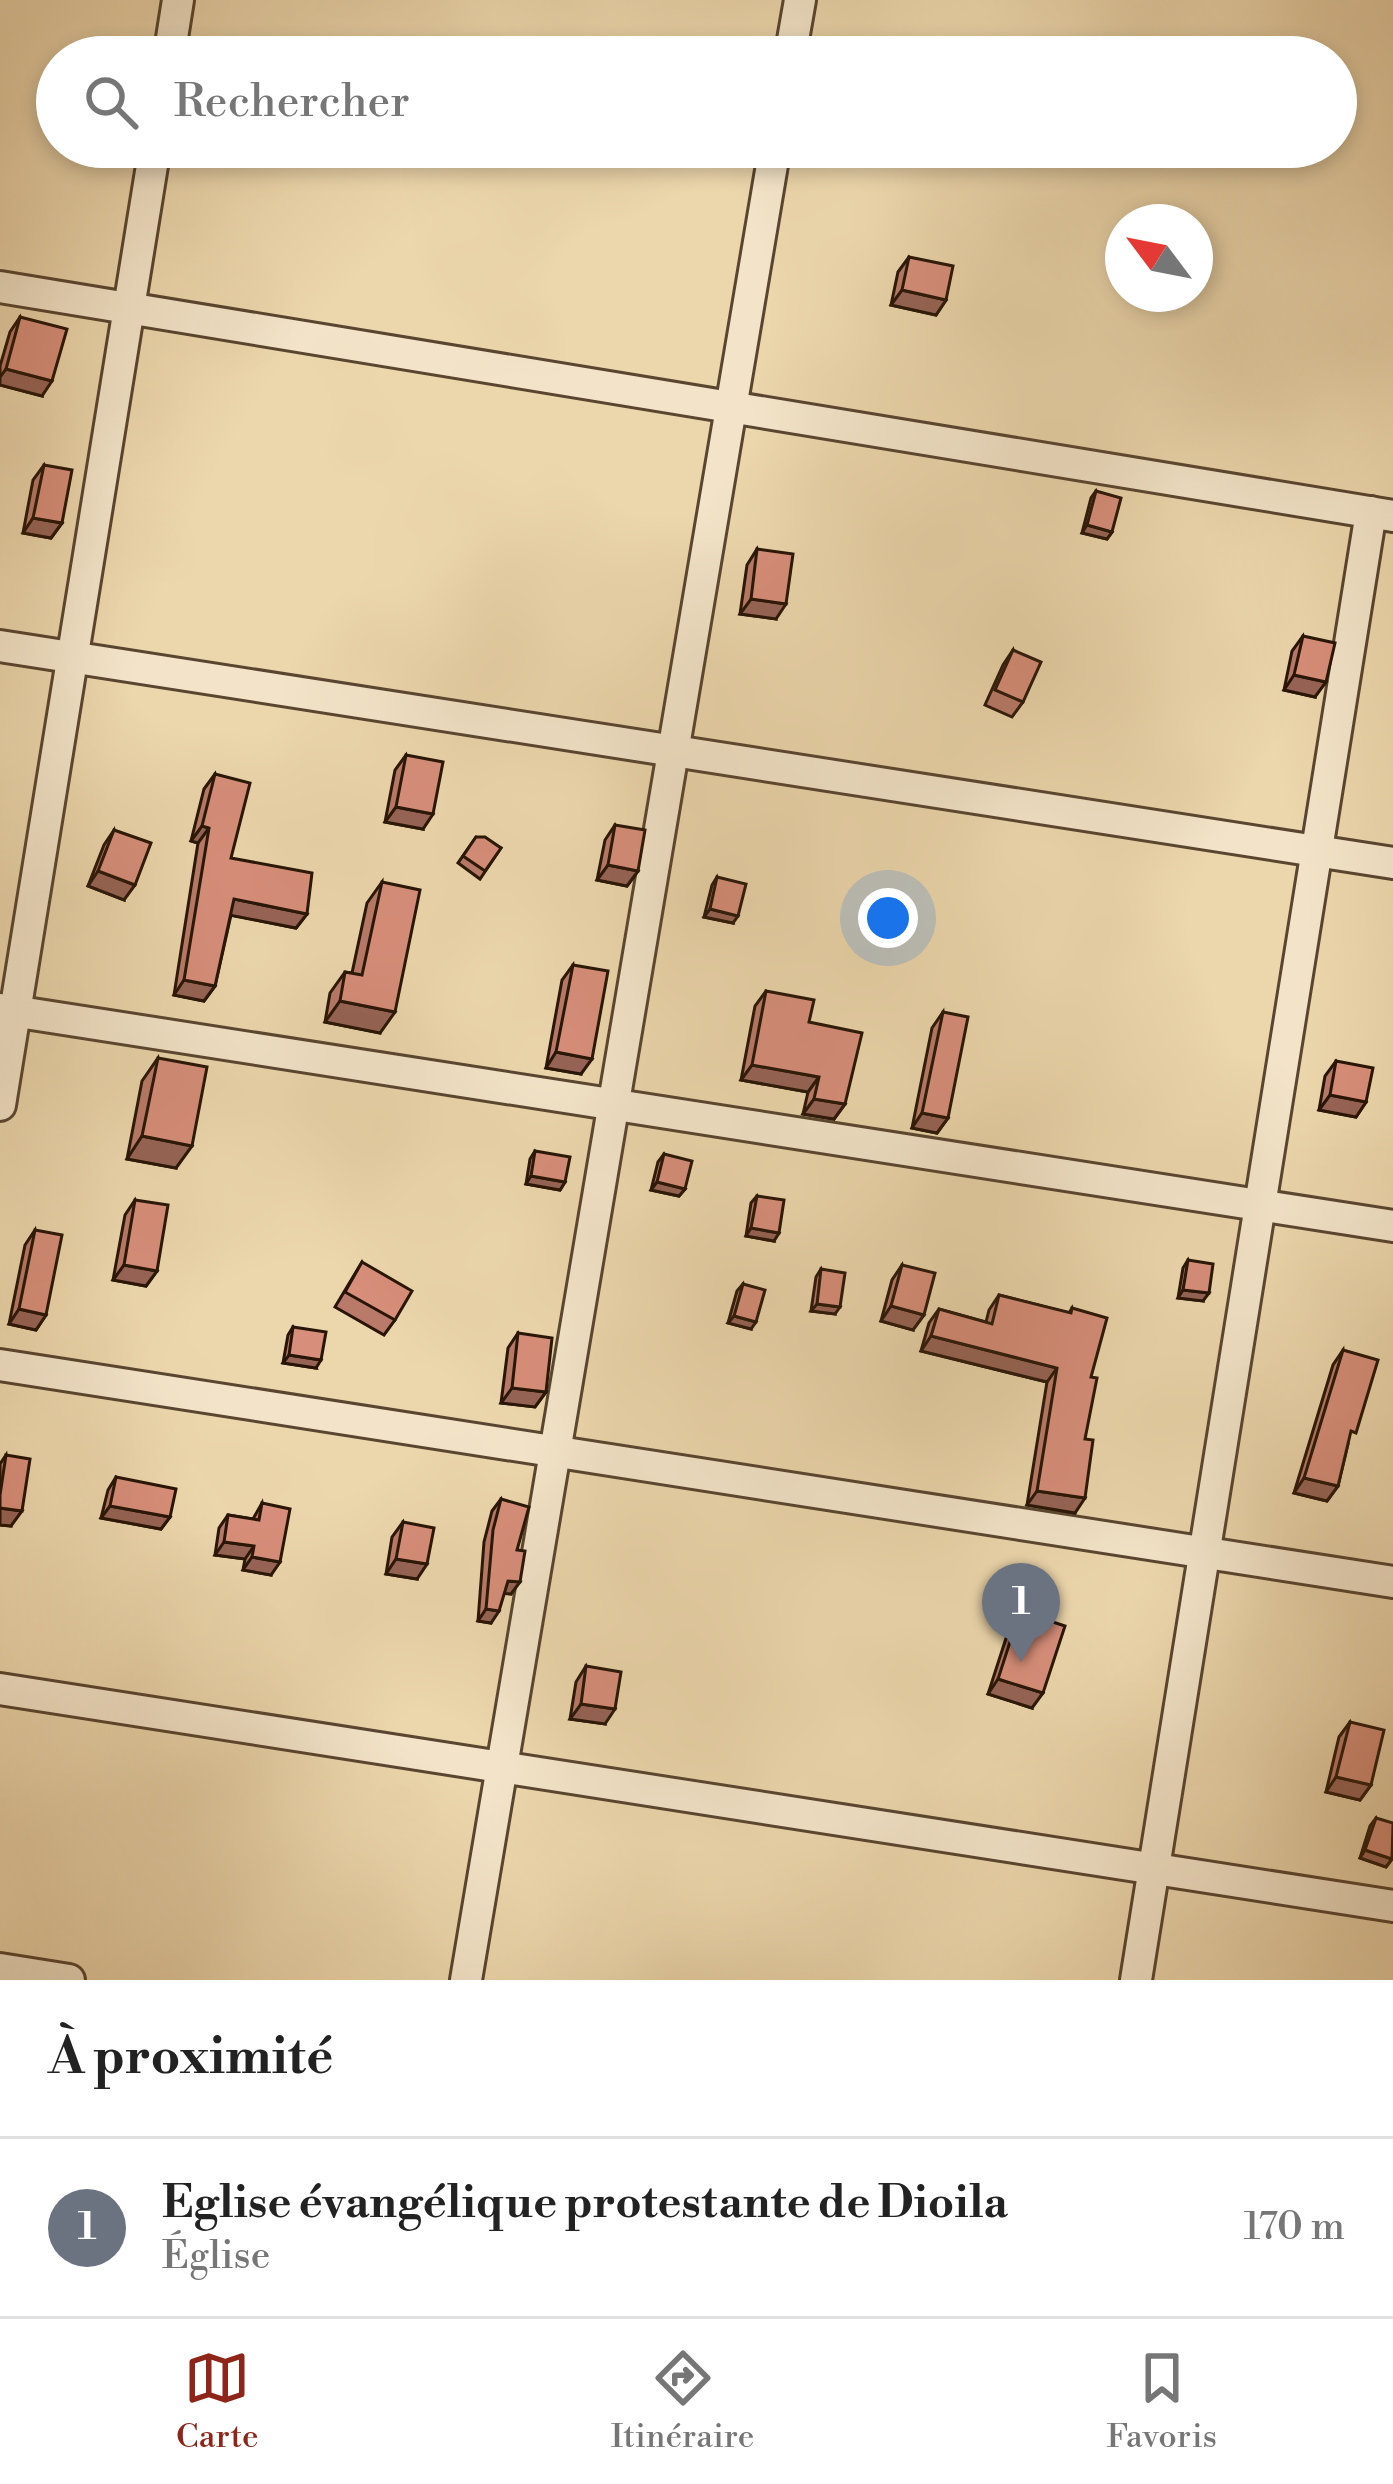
<!DOCTYPE html>
<html lang="fr">
<head>
<meta charset="utf-8">
<style>
  body { margin:0; font-family:"Libre Bodoni",serif; background:#f6f6f6; color:#222 }
  .compass { position:absolute; left:1105px; top:204px; width:108px; height:108px; border-radius:50%; background:#fff; box-shadow:0 6px 18px #0003; rotate:302deg }
  .you { position:absolute; left:888px; top:918px; width:42px; height:42px; margin:-30px; border:9px solid #fff; border-radius:50%; background:#1a73e8; box-shadow:0 0 0 18px #1a73e833 }
  .badge { display:grid; place-items:center; width:78px; height:78px; border-radius:50%; background:#8f2418; color:#fff; font-size:39px; font-weight:700 }
  .pin { position:absolute; translate:-50% -99px; filter:drop-shadow(0 3px 6px #0008) }
  .pin::after { content:''; position:absolute; top:63px; width:42px; height:36px; background:inherit; clip-path:polygon(0 0,100% 0,50% 100%) }
  .list { margin:0; padding:0; list-style:none }
  h2 { display:flex; justify-content:space-between; align-items:center; height:156px; margin:0; padding:0 48px; font-size:51px }
  h2 small { font-size:39px; font-weight:400; color:#767676 }
  .list li { display:grid; grid-template-columns:78px 1fr auto; gap:36px; align-items:center; box-sizing:border-box; height:180px; padding:0 48px; border-top:3px solid #e0e0e0 }
  .list b { display:block; font-size:45px; white-space:nowrap }
  .list p { margin:0; font-size:39px; white-space:nowrap; color:#767676 }
  .list em { font-size:39px; font-style:normal; color:#767676 }
  .icon { flex:none; width:66px; height:66px; fill:none; stroke:currentColor; stroke-width:2; stroke-linecap:round; stroke-linejoin:round }
  .map { position:relative; flex:none; width:1393px; height:1980px; overflow:hidden }
  .search { position:absolute; background:#fff; box-shadow:0 6px 18px #0003; left:36px; right:36px; top:36px; height:132px; display:flex; align-items:center; gap:30px; box-sizing:border-box; padding:0 42px; border-radius:66px; color:#767676; font-size:45px }
  .sheet { height:336px; background:#fff }
  nav { display:flex; justify-content:space-around; align-items:center; box-sizing:border-box; height:168px; border-top:3px solid #e0e0e0; background:#fff; font-size:33px; color:#767676 }
  nav a { display:grid; justify-items:center; gap:6px }
  nav .on { color:#8f2418 }
  .map>svg:first-child { display:block }
</style>
</head>
<body>
<div class="map">
<svg width="1393" height="1980" viewBox="0 0 1393 1980">
  <rect width="100%" height="100%" fill="#ecd6ac"/>
  <filter id="stains"><feTurbulence type="fractalNoise" baseFrequency=".00167" numOctaves="4"/><feColorMatrix values="0 0 0 0 .2 0 0 0 0 .09 0 0 0 0 .02 0 0 0 .5 -.17"/></filter>
  <radialGradient id="worn" r=".72"><stop offset=".6" stop-color="#630" stop-opacity="0"/><stop offset="1" stop-color="#630" stop-opacity=".3"/></radialGradient>
  <g fill="none" stroke-linecap="round" stroke-linejoin="round">
    <!-- minor casing -->
    <g stroke="#594530" stroke-width="36">
      <g id="minor">
        <path d="M 169,57 L 178,0"/>
        <path d="M 790,57 L 800,0"/>
        <path d="M 0,287 L 1393,516"/>
        <path d="M 0,646 L 1393,863"/>
        <path d="M 0,1009 L 1393,1226"/>
        <path d="M 0,1105 L 155,147"/>
        <path d="M 0,1365 L 1393,1582"/>
        <path d="M 0,1689 L 1393,1906"/>
        <path d="M 0,1969 L 69,1980"/>
        <path d="M 466,1980 L 775,147"/>
        <path d="M 1136,1980 L 1371,512"/>
      </g>
    </g>
    <!-- minor -->
    <use href="#minor" stroke="#f3e4c9" stroke-width="30"/>
  </g>
  <!-- wall -->
  <g fill="#b97a69" stroke="#281507" stroke-width="3">
    <path d="M 909,257 L 946,300 L 936,315 L 891,305 L 898,272 Z"/>
    <path d="M 20,317 L 42,396 L 0,385 L 0,366 L 10,332 Z"/>
    <path d="M 44,465 L 62,523 L 51,538 L 23,533 L 33,480 Z"/>
    <path d="M 1096,491 L 1112,532 L 1107,539 L 1082,533 L 1091,498 Z"/>
    <path d="M 757,549 L 776,619 L 740,614 L 747,565 Z"/>
    <path d="M 1303,636 L 1315,697 L 1284,690 L 1292,651 Z"/>
    <path d="M 1013,650 L 1023,702 L 1012,717 L 985,705 L 1003,665 Z"/>
    <path d="M 406,755 L 423,829 L 385,822 L 395,770 Z"/>
    <path d="M 215,774 L 231,858 L 307,914 L 296,928 L 231,915 L 215,986 L 204,1001 L 174,995 L 198,843 L 191,841 L 204,789 Z"/>
    <path d="M 615,825 L 638,871 L 627,886 L 597,880 L 605,840 Z"/>
    <path d="M 114,830 L 124,900 L 88,886 L 104,845 Z"/>
    <path d="M 476,837 L 501,848 L 480,879 L 458,863 Z"/>
    <path d="M 717,877 L 733,923 L 704,917 L 712,885 Z"/>
    <path d="M 382,882 L 380,1033 L 325,1022 L 330,993 L 345,972 L 352,973 L 367,903 Z"/>
    <path d="M 573,965 L 581,1074 L 546,1068 L 562,980 Z"/>
    <path d="M 766,991 L 809,1022 L 845,1104 L 834,1119 L 803,1114 L 808,1092 L 741,1080 L 755,1006 Z"/>
    <path d="M 943,1012 L 948,1118 L 937,1133 L 912,1128 L 932,1028 Z"/>
    <path d="M 158,1058 L 176,1168 L 127,1159 L 142,1081 Z"/>
    <path d="M 1336,1061 L 1366,1102 L 1356,1117 L 1319,1110 L 1325,1076 Z"/>
    <path d="M 535,1151 L 565,1182 L 560,1190 L 526,1184 L 530,1159 Z"/>
    <path d="M 664,1154 L 685,1189 L 679,1196 L 651,1190 L 658,1162 Z"/>
    <path d="M 757,1196 L 774,1241 L 746,1236 L 751,1203 Z"/>
    <path d="M 135,1200 L 157,1271 L 146,1286 L 113,1280 L 125,1215 Z"/>
    <path d="M 35,1230 L 46,1315 L 36,1330 L 9,1324 L 25,1245 Z"/>
    <path d="M 1188,1260 L 1203,1301 L 1178,1298 L 1183,1268 Z"/>
    <path d="M 362,1262 L 395,1320 L 384,1335 L 335,1307 Z"/>
    <path d="M 902,1265 L 913,1330 L 881,1321 L 892,1280 Z"/>
    <path d="M 821,1269 L 835,1314 L 811,1311 L 816,1277 Z"/>
    <path d="M 743,1284 L 751,1329 L 728,1323 L 737,1291 Z"/>
    <path d="M 999,1295 L 1069,1313 L 1072,1308 L 1091,1377 L 1075,1513 L 1027,1505 L 1047,1382 L 921,1351 L 929,1323 L 939,1309 L 986,1322 L 989,1310 Z"/>
    <path d="M 293,1327 L 316,1368 L 283,1363 L 288,1335 Z"/>
    <path d="M 518,1333 L 546,1392 L 535,1407 L 501,1403 L 508,1348 Z"/>
    <path d="M 1343,1350 L 1348,1444 L 1338,1486 L 1327,1501 L 1294,1493 L 1333,1365 Z"/>
    <path d="M 6,1455 L 11,1526 L 0,1525 L 0,1464 Z"/>
    <path d="M 116,1477 L 170,1517 L 161,1529 L 101,1518 L 108,1490 Z"/>
    <path d="M 501,1499 L 517,1550 L 511,1594 L 504,1593 L 491,1623 L 478,1621 L 484,1542 L 492,1511 Z"/>
    <path d="M 262,1503 L 271,1575 L 243,1570 L 245,1559 L 215,1555 L 219,1528 L 228,1515 L 253,1519 Z"/>
    <path d="M 403,1522 L 417,1579 L 386,1574 L 392,1537 Z"/>
    <path d="M 1020,1611 L 1032,1708 L 988,1694 L 1010,1626 Z"/>
    <path d="M 586,1666 L 605,1724 L 570,1719 L 576,1682 Z"/>
    <path d="M 1350,1722 L 1371,1785 L 1360,1800 L 1326,1792 L 1339,1737 Z"/>
    <path d="M 1376,1818 L 1392,1859 L 1386,1867 L 1360,1858 L 1370,1826 Z"/>
  </g>
  <!-- shaded-wall -->
  <g fill="#966355" stroke="#281507" stroke-width="3">
    <path d="M 902,290 L 946,300 L 936,315 L 891,305 Z"/>
    <path d="M 6,369 L 52,381 L 42,396 L 0,385 L 0,377 Z"/>
    <path d="M 33,518 L 62,523 L 51,538 L 23,533 Z"/>
    <path d="M 1087,525 L 1112,532 L 1107,539 L 1082,533 Z"/>
    <path d="M 751,599 L 786,604 L 776,619 L 740,614 Z"/>
    <path d="M 1294,675 L 1326,682 L 1315,697 L 1284,690 Z"/>
    <path d="M 396,807 L 433,814 L 423,829 L 385,822 Z"/>
    <path d="M 202,826 L 209,828 L 198,843 L 191,841 Z"/>
    <path d="M 608,865 L 638,871 L 627,886 L 597,880 Z"/>
    <path d="M 98,871 L 135,885 L 124,900 L 88,886 Z"/>
    <path d="M 234,899 L 307,914 L 296,928 L 224,914 Z"/>
    <path d="M 710,909 L 738,916 L 733,923 L 704,917 Z"/>
    <path d="M 184,980 L 215,986 L 204,1001 L 174,995 Z"/>
    <path d="M 340,1001 L 395,1012 L 380,1033 L 325,1022 Z"/>
    <path d="M 556,1052 L 592,1059 L 581,1074 L 546,1068 Z"/>
    <path d="M 752,1065 L 819,1077 L 808,1092 L 741,1080 Z"/>
    <path d="M 1330,1095 L 1366,1102 L 1356,1117 L 1319,1110 Z"/>
    <path d="M 814,1099 L 845,1104 L 834,1119 L 803,1114 Z"/>
    <path d="M 922,1113 L 948,1118 L 937,1133 L 912,1128 Z"/>
    <path d="M 142,1136 L 192,1146 L 176,1168 L 127,1159 Z"/>
    <path d="M 531,1176 L 565,1182 L 560,1190 L 526,1184 Z"/>
    <path d="M 657,1182 L 685,1189 L 679,1196 L 651,1190 Z"/>
    <path d="M 751,1228 L 779,1233 L 774,1241 L 746,1236 Z"/>
    <path d="M 124,1265 L 157,1271 L 146,1286 L 113,1280 Z"/>
    <path d="M 1183,1290 L 1209,1293 L 1203,1301 L 1178,1298 Z"/>
    <path d="M 817,1304 L 840,1307 L 835,1314 L 811,1311 Z"/>
    <path d="M 891,1306 L 924,1315 L 913,1330 L 881,1321 Z"/>
    <path d="M 19,1309 L 46,1315 L 36,1330 L 9,1324 Z"/>
    <path d="M 734,1316 L 756,1322 L 751,1329 L 728,1323 Z"/>
    <path d="M 931,1336 L 1057,1368 L 1047,1382 L 921,1351 Z"/>
    <path d="M 289,1355 L 321,1360 L 316,1368 L 283,1363 Z"/>
    <path d="M 512,1388 L 546,1392 L 535,1407 L 501,1403 Z"/>
    <path d="M 1304,1478 L 1338,1486 L 1327,1501 L 1294,1493 Z"/>
    <path d="M 1037,1491 L 1085,1498 L 1075,1513 L 1027,1505 Z"/>
    <path d="M 110,1506 L 170,1517 L 161,1529 L 101,1518 Z"/>
    <path d="M 0,1508 L 22,1511 L 11,1526 L 0,1525 Z"/>
    <path d="M 224,1542 L 254,1546 L 245,1559 L 215,1555 Z"/>
    <path d="M 252,1557 L 280,1562 L 271,1575 L 243,1570 Z"/>
    <path d="M 396,1559 L 427,1564 L 417,1579 L 386,1574 Z"/>
    <path d="M 508,1581 L 520,1582 L 511,1594 L 499,1593 Z"/>
    <path d="M 486,1609 L 499,1611 L 491,1623 L 478,1621 Z"/>
    <path d="M 998,1679 L 1043,1693 L 1032,1708 L 988,1694 Z"/>
    <path d="M 581,1704 L 615,1709 L 605,1724 L 570,1719 Z"/>
    <path d="M 1336,1777 L 1371,1785 L 1360,1800 L 1326,1792 Z"/>
    <path d="M 1365,1850 L 1392,1859 L 1386,1867 L 1360,1858 Z"/>
  </g>
  <!-- building -->
  <g fill="#d78e7a" stroke="#281507" stroke-width="3">
    <path d="M 909,257 L 953,266 L 946,300 L 902,290 Z"/>
    <path d="M 20,317 L 67,329 L 52,381 L 6,369 Z"/>
    <path d="M 44,465 L 72,470 L 62,523 L 33,518 Z"/>
    <path d="M 1096,491 L 1121,498 L 1112,532 L 1087,525 Z"/>
    <path d="M 757,549 L 793,554 L 786,604 L 751,599 Z"/>
    <path d="M 1303,636 L 1335,643 L 1326,682 L 1294,675 Z"/>
    <path d="M 1013,650 L 1041,662 L 1023,702 L 995,690 Z"/>
    <path d="M 406,755 L 443,762 L 433,814 L 396,807 Z"/>
    <path d="M 215,774 L 250,783 L 231,858 L 312,873 L 307,914 L 234,899 L 215,986 L 184,980 L 209,828 L 202,826 Z"/>
    <path d="M 615,825 L 645,830 L 638,871 L 608,865 Z"/>
    <path d="M 114,830 L 151,843 L 135,885 L 98,871 Z"/>
    <path d="M 476,837 L 485,837 L 501,848 L 485,871 L 463,856 Z"/>
    <path d="M 717,877 L 746,884 L 738,916 L 710,909 Z"/>
    <path d="M 382,882 L 420,890 L 395,1012 L 340,1001 L 345,972 L 362,975 Z"/>
    <path d="M 573,965 L 608,971 L 592,1059 L 556,1052 Z"/>
    <path d="M 766,991 L 814,1000 L 809,1022 L 862,1033 L 845,1104 L 814,1099 L 819,1077 L 752,1065 Z"/>
    <path d="M 943,1012 L 968,1017 L 948,1118 L 922,1113 Z"/>
    <path d="M 158,1058 L 207,1067 L 192,1146 L 142,1136 Z"/>
    <path d="M 1336,1061 L 1373,1068 L 1366,1102 L 1330,1095 Z"/>
    <path d="M 535,1151 L 570,1157 L 565,1182 L 531,1176 Z"/>
    <path d="M 664,1154 L 692,1161 L 685,1189 L 657,1182 Z"/>
    <path d="M 757,1196 L 784,1200 L 779,1233 L 751,1228 Z"/>
    <path d="M 135,1200 L 168,1205 L 157,1271 L 124,1265 Z"/>
    <path d="M 35,1230 L 62,1235 L 46,1315 L 19,1309 Z"/>
    <path d="M 1188,1260 L 1213,1264 L 1209,1293 L 1183,1290 Z"/>
    <path d="M 362,1262 L 412,1291 L 395,1320 L 345,1292 Z"/>
    <path d="M 902,1265 L 935,1273 L 924,1315 L 891,1306 Z"/>
    <path d="M 821,1269 L 845,1273 L 840,1307 L 817,1304 Z"/>
    <path d="M 743,1284 L 765,1290 L 756,1322 L 734,1316 Z"/>
    <path d="M 999,1295 L 1071,1313 L 1072,1308 L 1107,1318 L 1091,1377 L 1097,1378 L 1085,1439 L 1093,1440 L 1085,1498 L 1037,1491 L 1057,1368 L 931,1336 L 939,1309 L 992,1324 Z"/>
    <path d="M 293,1327 L 326,1332 L 321,1360 L 289,1355 Z"/>
    <path d="M 518,1333 L 552,1338 L 546,1392 L 512,1388 Z"/>
    <path d="M 1343,1350 L 1378,1360 L 1356,1433 L 1351,1431 L 1338,1486 L 1304,1478 Z"/>
    <path d="M 6,1455 L 30,1459 L 22,1511 L 0,1508 L 0,1495 Z"/>
    <path d="M 116,1477 L 176,1489 L 170,1517 L 110,1506 Z"/>
    <path d="M 501,1499 L 529,1507 L 517,1550 L 525,1551 L 520,1582 L 508,1581 L 499,1611 L 486,1609 L 493,1530 Z"/>
    <path d="M 262,1503 L 290,1509 L 280,1562 L 252,1557 L 254,1546 L 224,1542 L 228,1515 L 259,1520 Z"/>
    <path d="M 403,1522 L 434,1528 L 427,1564 L 396,1559 Z"/>
    <path d="M 1020,1611 L 1065,1626 L 1043,1693 L 998,1679 Z"/>
    <path d="M 586,1666 L 621,1672 L 615,1709 L 581,1704 Z"/>
    <path d="M 1350,1722 L 1384,1730 L 1371,1785 L 1336,1777 Z"/>
    <path d="M 1376,1818 L 1393,1823 L 1392,1859 L 1365,1850 Z"/>
  </g>
  <rect width="100%" height="100%" filter="url(#stains)"/>
  <rect width="100%" height="100%" fill="url(#worn)"/>
</svg>
<svg class="compass" viewBox="-18 -18 36 36"><path d="M0-13l5 13h-10z" fill="#e53935"/><path d="M0 13l5-13h-10z" fill="#767676"/></svg>
<div class="you"></div>
<div class="pin badge" style="left:1021px;top:1662px;background:#6b7280">1</div>
<div class="search"><svg class="icon" aria-label="search" viewBox="0 0 24 24"><circle cx="10" cy="10" r="6"/><path d="M15 15l6 6"/></svg>Rechercher</div>
</div>
<section class="sheet">
<h2>À proximité<small></small></h2>
<ul class="list">
<li><span class="badge" style="background:#6b7280">1</span><div><b>Eglise évangélique protestante de Dioila</b><p>Église</p></div><em>170 m</em></li>
</ul>
</section>
<nav>
<a class="on"><svg class="icon" aria-label="map" viewBox="0 0 24 24"><path d="M3 6l6-2 6 2 6-2v14l-6 2-6-2-6 2zM9 4v14M15 6v14"/></svg>Carte</a>
<a><svg class="icon" aria-label="directions" viewBox="0 0 24 24"><path d="M12 3l9 9-9 9-9-9zM9 14v-3h6M13 9l2 2-2 2"/></svg>Itinéraire</a>
<a><svg class="icon" aria-label="saved" viewBox="0 0 24 24"><path d="M7 4h10v16l-5-4-5 4z"/></svg>Favoris</a>
</nav>
</body>
</html>
